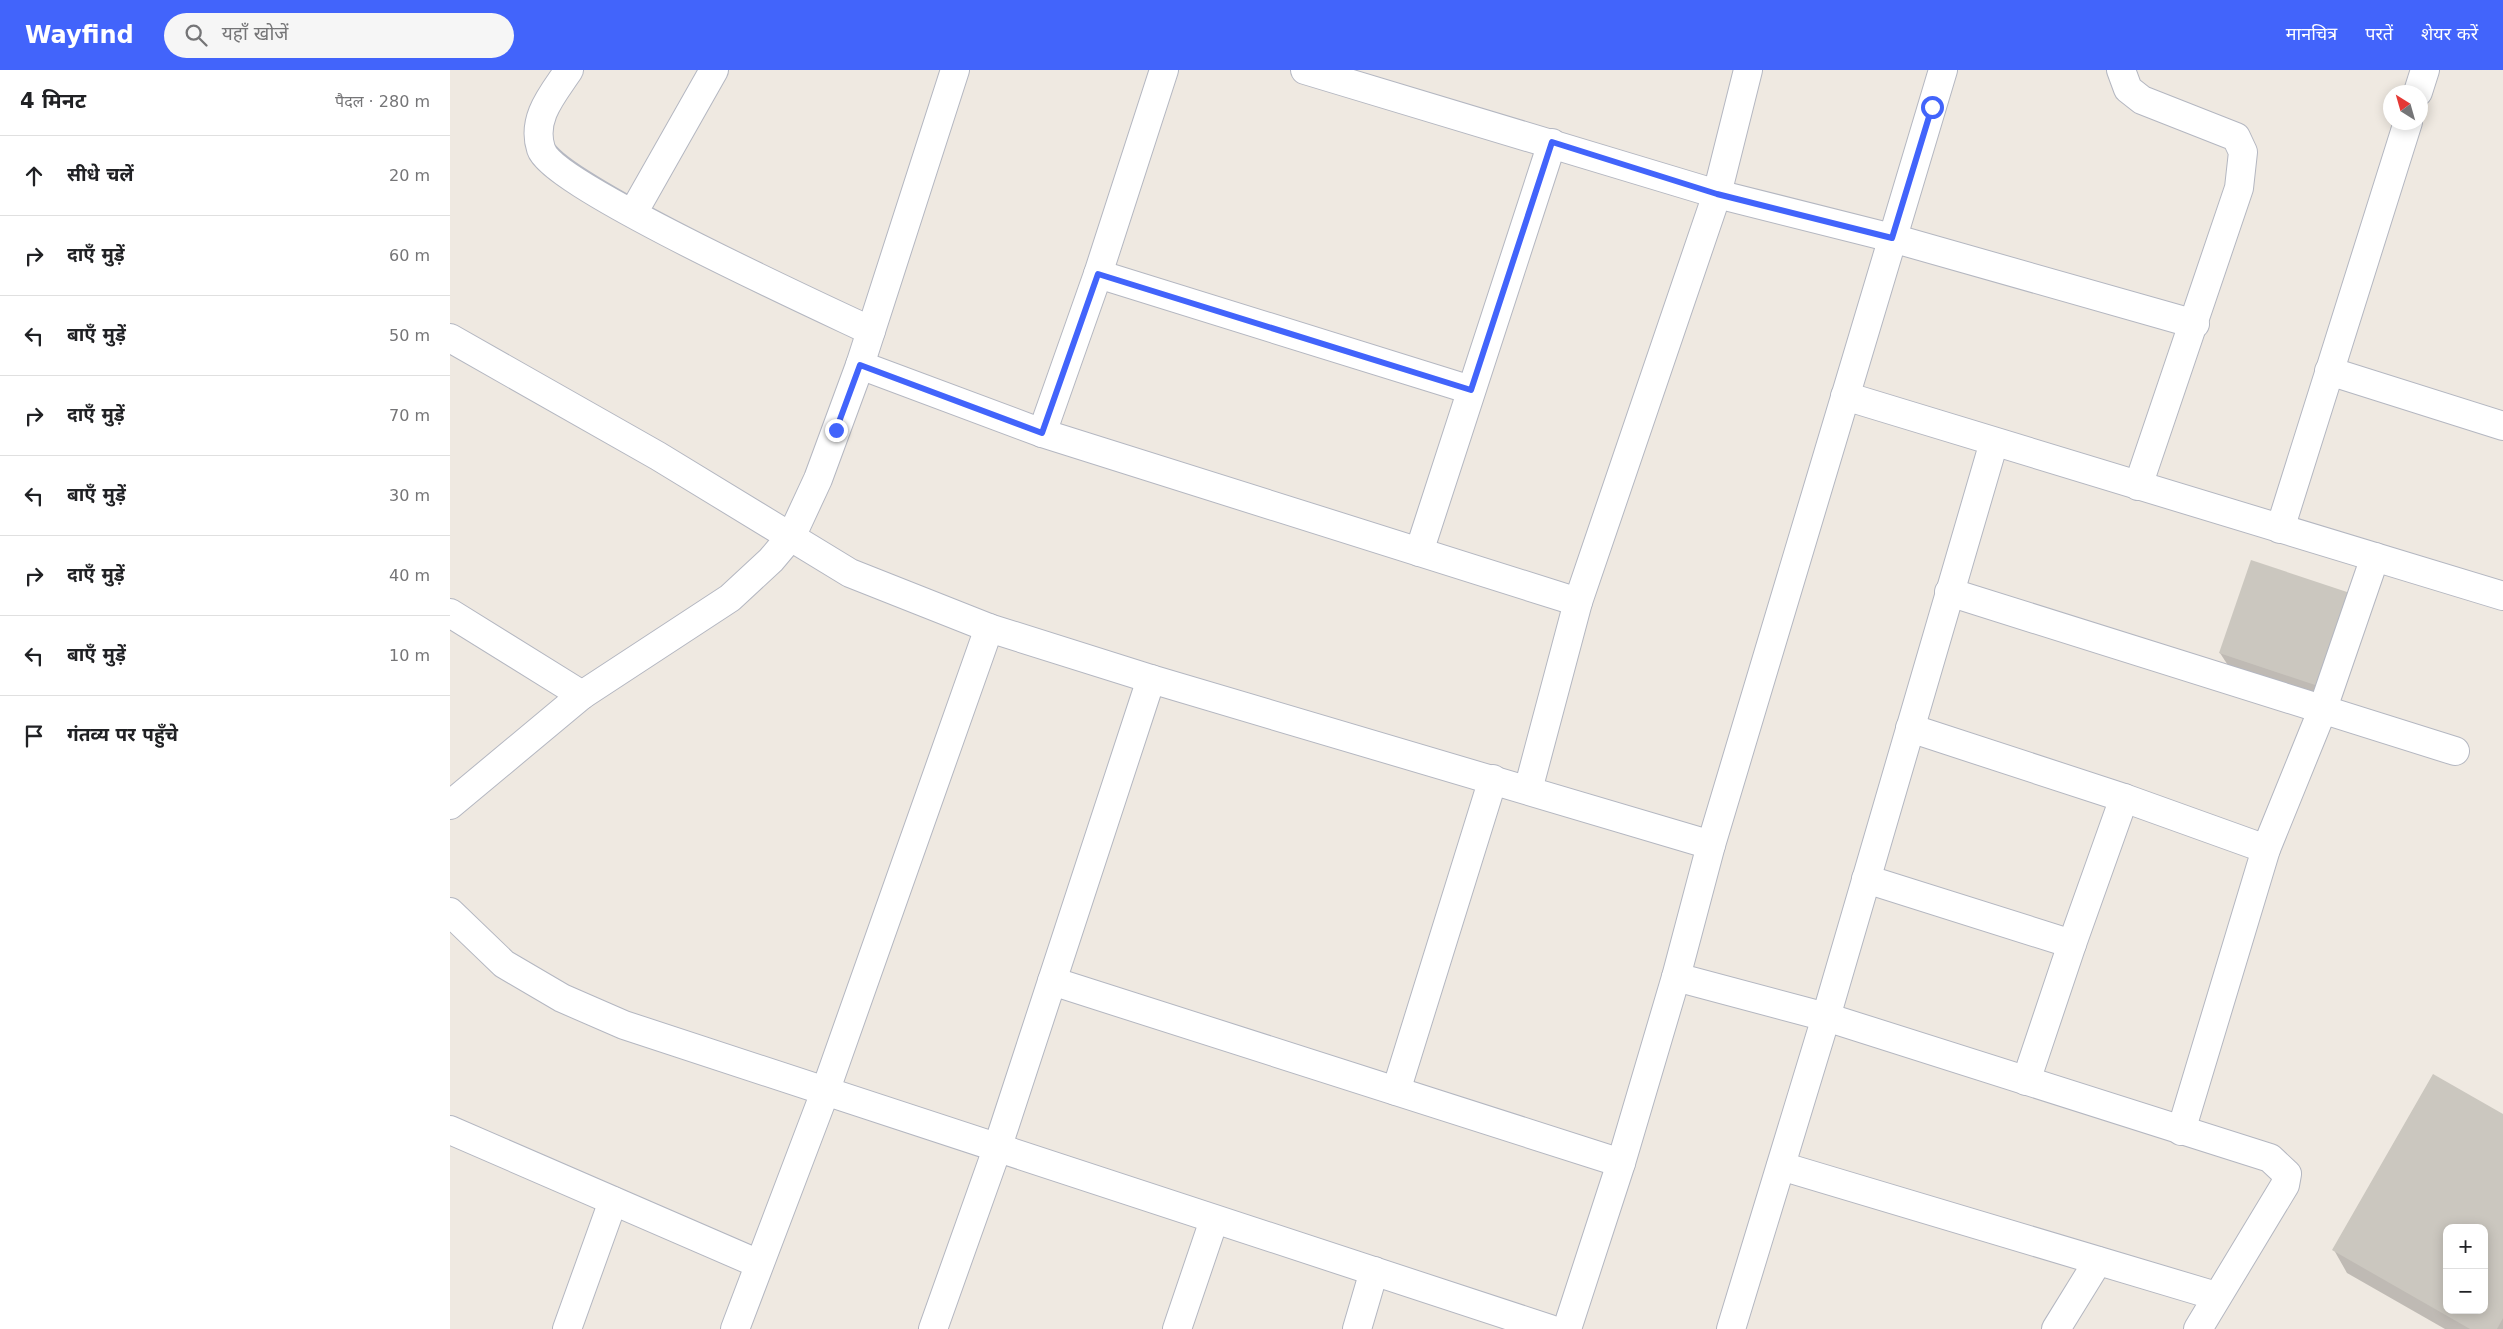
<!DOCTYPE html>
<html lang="hi">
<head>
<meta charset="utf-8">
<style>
  body { margin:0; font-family:"DejaVu Sans","Noto Sans Devanagari",sans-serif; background:#f6f6f6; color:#202124 }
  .controls { position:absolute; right:15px; bottom:15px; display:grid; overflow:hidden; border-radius:10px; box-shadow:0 2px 12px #0003 }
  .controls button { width:45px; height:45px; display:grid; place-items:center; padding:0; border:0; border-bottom:1px solid #e0e0e0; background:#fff; color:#202124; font:25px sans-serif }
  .compass { position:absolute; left:1933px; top:15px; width:45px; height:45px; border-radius:50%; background:#fff; box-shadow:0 2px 12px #0003; rotate:323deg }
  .stop { position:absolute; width:15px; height:15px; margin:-11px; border:4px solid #4264fb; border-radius:50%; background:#fff }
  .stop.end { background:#4264fb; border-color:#fff; box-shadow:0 1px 5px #0008 }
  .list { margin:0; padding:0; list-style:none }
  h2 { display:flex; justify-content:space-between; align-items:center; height:65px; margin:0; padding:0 20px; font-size:21px }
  h2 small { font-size:16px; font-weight:400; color:#757577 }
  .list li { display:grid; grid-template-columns:32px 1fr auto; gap:15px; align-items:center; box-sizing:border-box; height:80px; padding:0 20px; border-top:1px solid #e0e0e0 }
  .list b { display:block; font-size:19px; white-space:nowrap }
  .list em { font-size:16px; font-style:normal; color:#757577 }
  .icon { flex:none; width:28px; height:28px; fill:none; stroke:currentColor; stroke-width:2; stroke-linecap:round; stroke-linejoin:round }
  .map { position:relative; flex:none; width:2053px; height:1259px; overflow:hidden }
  header { display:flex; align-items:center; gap:30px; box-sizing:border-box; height:70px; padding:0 25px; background:#4264fb; color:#fff }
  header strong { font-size:24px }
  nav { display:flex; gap:28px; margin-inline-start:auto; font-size:18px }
  .search { width:350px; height:45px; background:#f6f6f6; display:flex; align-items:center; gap:12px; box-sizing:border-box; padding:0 18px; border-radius:28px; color:#757577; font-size:19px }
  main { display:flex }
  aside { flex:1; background:#fff }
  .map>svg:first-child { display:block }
</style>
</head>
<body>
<header>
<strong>Wayfind</strong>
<div class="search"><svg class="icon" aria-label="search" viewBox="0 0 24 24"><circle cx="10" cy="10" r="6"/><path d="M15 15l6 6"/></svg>यहाँ खोजें</div>
<nav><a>मानचित्र</a><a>परतें</a><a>शेयर करें</a></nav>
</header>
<main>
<aside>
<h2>4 मिनट<small>पैदल · 280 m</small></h2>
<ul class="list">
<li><svg class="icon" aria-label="ahead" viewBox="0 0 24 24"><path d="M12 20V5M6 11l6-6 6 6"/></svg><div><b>सीधे चलें</b></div><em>20 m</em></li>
<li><svg class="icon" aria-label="right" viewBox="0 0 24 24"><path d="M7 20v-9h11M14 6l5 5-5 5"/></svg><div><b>दाएँ मुड़ें</b></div><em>60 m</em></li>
<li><svg class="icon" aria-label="left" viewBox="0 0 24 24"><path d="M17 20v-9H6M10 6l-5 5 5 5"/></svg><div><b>बाएँ मुड़ें</b></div><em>50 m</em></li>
<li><svg class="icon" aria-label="right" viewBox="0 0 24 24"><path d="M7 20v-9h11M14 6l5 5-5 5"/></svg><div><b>दाएँ मुड़ें</b></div><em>70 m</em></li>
<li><svg class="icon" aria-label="left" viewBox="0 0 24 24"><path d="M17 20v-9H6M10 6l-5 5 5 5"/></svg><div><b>बाएँ मुड़ें</b></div><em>30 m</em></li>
<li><svg class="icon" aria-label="right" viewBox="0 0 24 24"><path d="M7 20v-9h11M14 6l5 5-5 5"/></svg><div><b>दाएँ मुड़ें</b></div><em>40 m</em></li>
<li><svg class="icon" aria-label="left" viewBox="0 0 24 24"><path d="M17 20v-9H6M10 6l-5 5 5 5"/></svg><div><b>बाएँ मुड़ें</b></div><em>10 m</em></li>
<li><svg class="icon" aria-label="arrive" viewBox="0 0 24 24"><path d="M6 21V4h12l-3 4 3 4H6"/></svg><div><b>गंतव्य पर पहुँचे</b></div></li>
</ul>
</aside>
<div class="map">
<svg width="2053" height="1259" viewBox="0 0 2053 1259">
  <rect width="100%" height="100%" fill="#efe9e1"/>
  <!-- shadow -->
  <g fill="#0003" fill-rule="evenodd">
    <path d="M 1802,491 L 1878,633 L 1781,600 L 1770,583 Z"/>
    <path d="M 2053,1046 L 2053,1259 L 1995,1259 L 1897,1203 L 1884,1180 ZM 1997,1158 L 2034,1158 L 2034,1240 L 1997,1240 Z"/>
  </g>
  <!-- building -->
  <g fill="#cbc7bf" fill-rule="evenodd">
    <path d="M 1801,490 L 1900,523 L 1868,616 L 1769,583 Z"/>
    <path d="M 1983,1004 L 2053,1044 L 2053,1248 L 2047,1259 L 2020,1259 L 1882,1180 ZM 1997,1158 L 2034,1158 L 2034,1240 L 1997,1240 Z"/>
  </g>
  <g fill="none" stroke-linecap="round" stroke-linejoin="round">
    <!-- minor casing -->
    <g stroke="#b4b7c1" stroke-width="30">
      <g id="minor">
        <path d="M 119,0 C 103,24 81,48 91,79 C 102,115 373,238 421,261"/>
        <path d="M 855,0 L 1267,124 L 1442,168 L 1745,254"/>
        <path d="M 1671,0 L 1678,19 L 1692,30 L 1786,67 L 1793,82 L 1789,118 L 1688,416"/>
        <path d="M 1968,22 L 1975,0"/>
        <path d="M 183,143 L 264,0"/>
        <path d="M 648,204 L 1021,320"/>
        <path d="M 0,268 L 208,386 L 400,503 L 539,558 L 701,609 L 1261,775"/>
        <path d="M 410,295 L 592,363 L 1128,532"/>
        <path d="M 1879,301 L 2053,356"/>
        <path d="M 1395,326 L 2053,526"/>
        <path d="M 592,363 L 648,204 L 714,0"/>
        <path d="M 1830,459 L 1958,52"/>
        <path d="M 969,482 L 1102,73"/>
        <path d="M 1499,522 L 2005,681"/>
        <path d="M 0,543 L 132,625"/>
        <path d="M 1460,658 L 1674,728 L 1816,779"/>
        <path d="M 1078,720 L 1128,532 L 1267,124 L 1298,0"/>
        <path d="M 0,735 L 132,625 L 280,528 L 321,490 L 342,465 L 368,409 L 410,295 L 505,0"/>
        <path d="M 1416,809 L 1622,874"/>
        <path d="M 0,842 L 54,894 L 112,928 L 174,955 L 1100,1259"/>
        <path d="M 1226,907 L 1376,947 L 1820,1088 L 1837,1104 L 1835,1115 L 1748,1259"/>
        <path d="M 602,911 L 1171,1093"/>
        <path d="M 1576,1011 L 1622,874 L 1674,728"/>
        <path d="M 946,1021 L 1043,709"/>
        <path d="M 0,1060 L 309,1194"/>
        <path d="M 1731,1061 L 1816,779 L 1872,641 L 1925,487"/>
        <path d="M 1331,1096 L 1766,1226"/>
        <path d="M 117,1259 L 163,1131"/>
        <path d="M 285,1259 L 375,1022 L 539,558"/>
        <path d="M 483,1259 L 547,1079 L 701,609"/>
        <path d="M 727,1259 L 764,1150"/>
        <path d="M 907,1259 L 924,1201"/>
        <path d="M 1117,1259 L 1171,1093 L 1226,907 L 1261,775 L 1493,0"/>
        <path d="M 1281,1259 L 1376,947 L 1544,372"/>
        <path d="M 1606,1259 L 1648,1191"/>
      </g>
    </g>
    <!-- minor -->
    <use href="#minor" stroke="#fff" stroke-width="28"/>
  </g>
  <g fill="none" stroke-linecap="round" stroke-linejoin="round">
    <!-- route -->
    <path stroke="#4264fb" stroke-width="6" d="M 386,360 L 410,295 L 592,363 L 648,204 L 1021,320 L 1102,72 L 1267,124 L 1442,168 L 1482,37"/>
  </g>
</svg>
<div class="controls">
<button>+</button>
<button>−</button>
</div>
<svg class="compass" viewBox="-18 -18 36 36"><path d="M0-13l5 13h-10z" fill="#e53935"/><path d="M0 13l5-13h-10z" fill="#757577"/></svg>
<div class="stop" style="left:1482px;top:37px"></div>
<div class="stop end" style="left:386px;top:360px"></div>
</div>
</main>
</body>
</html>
